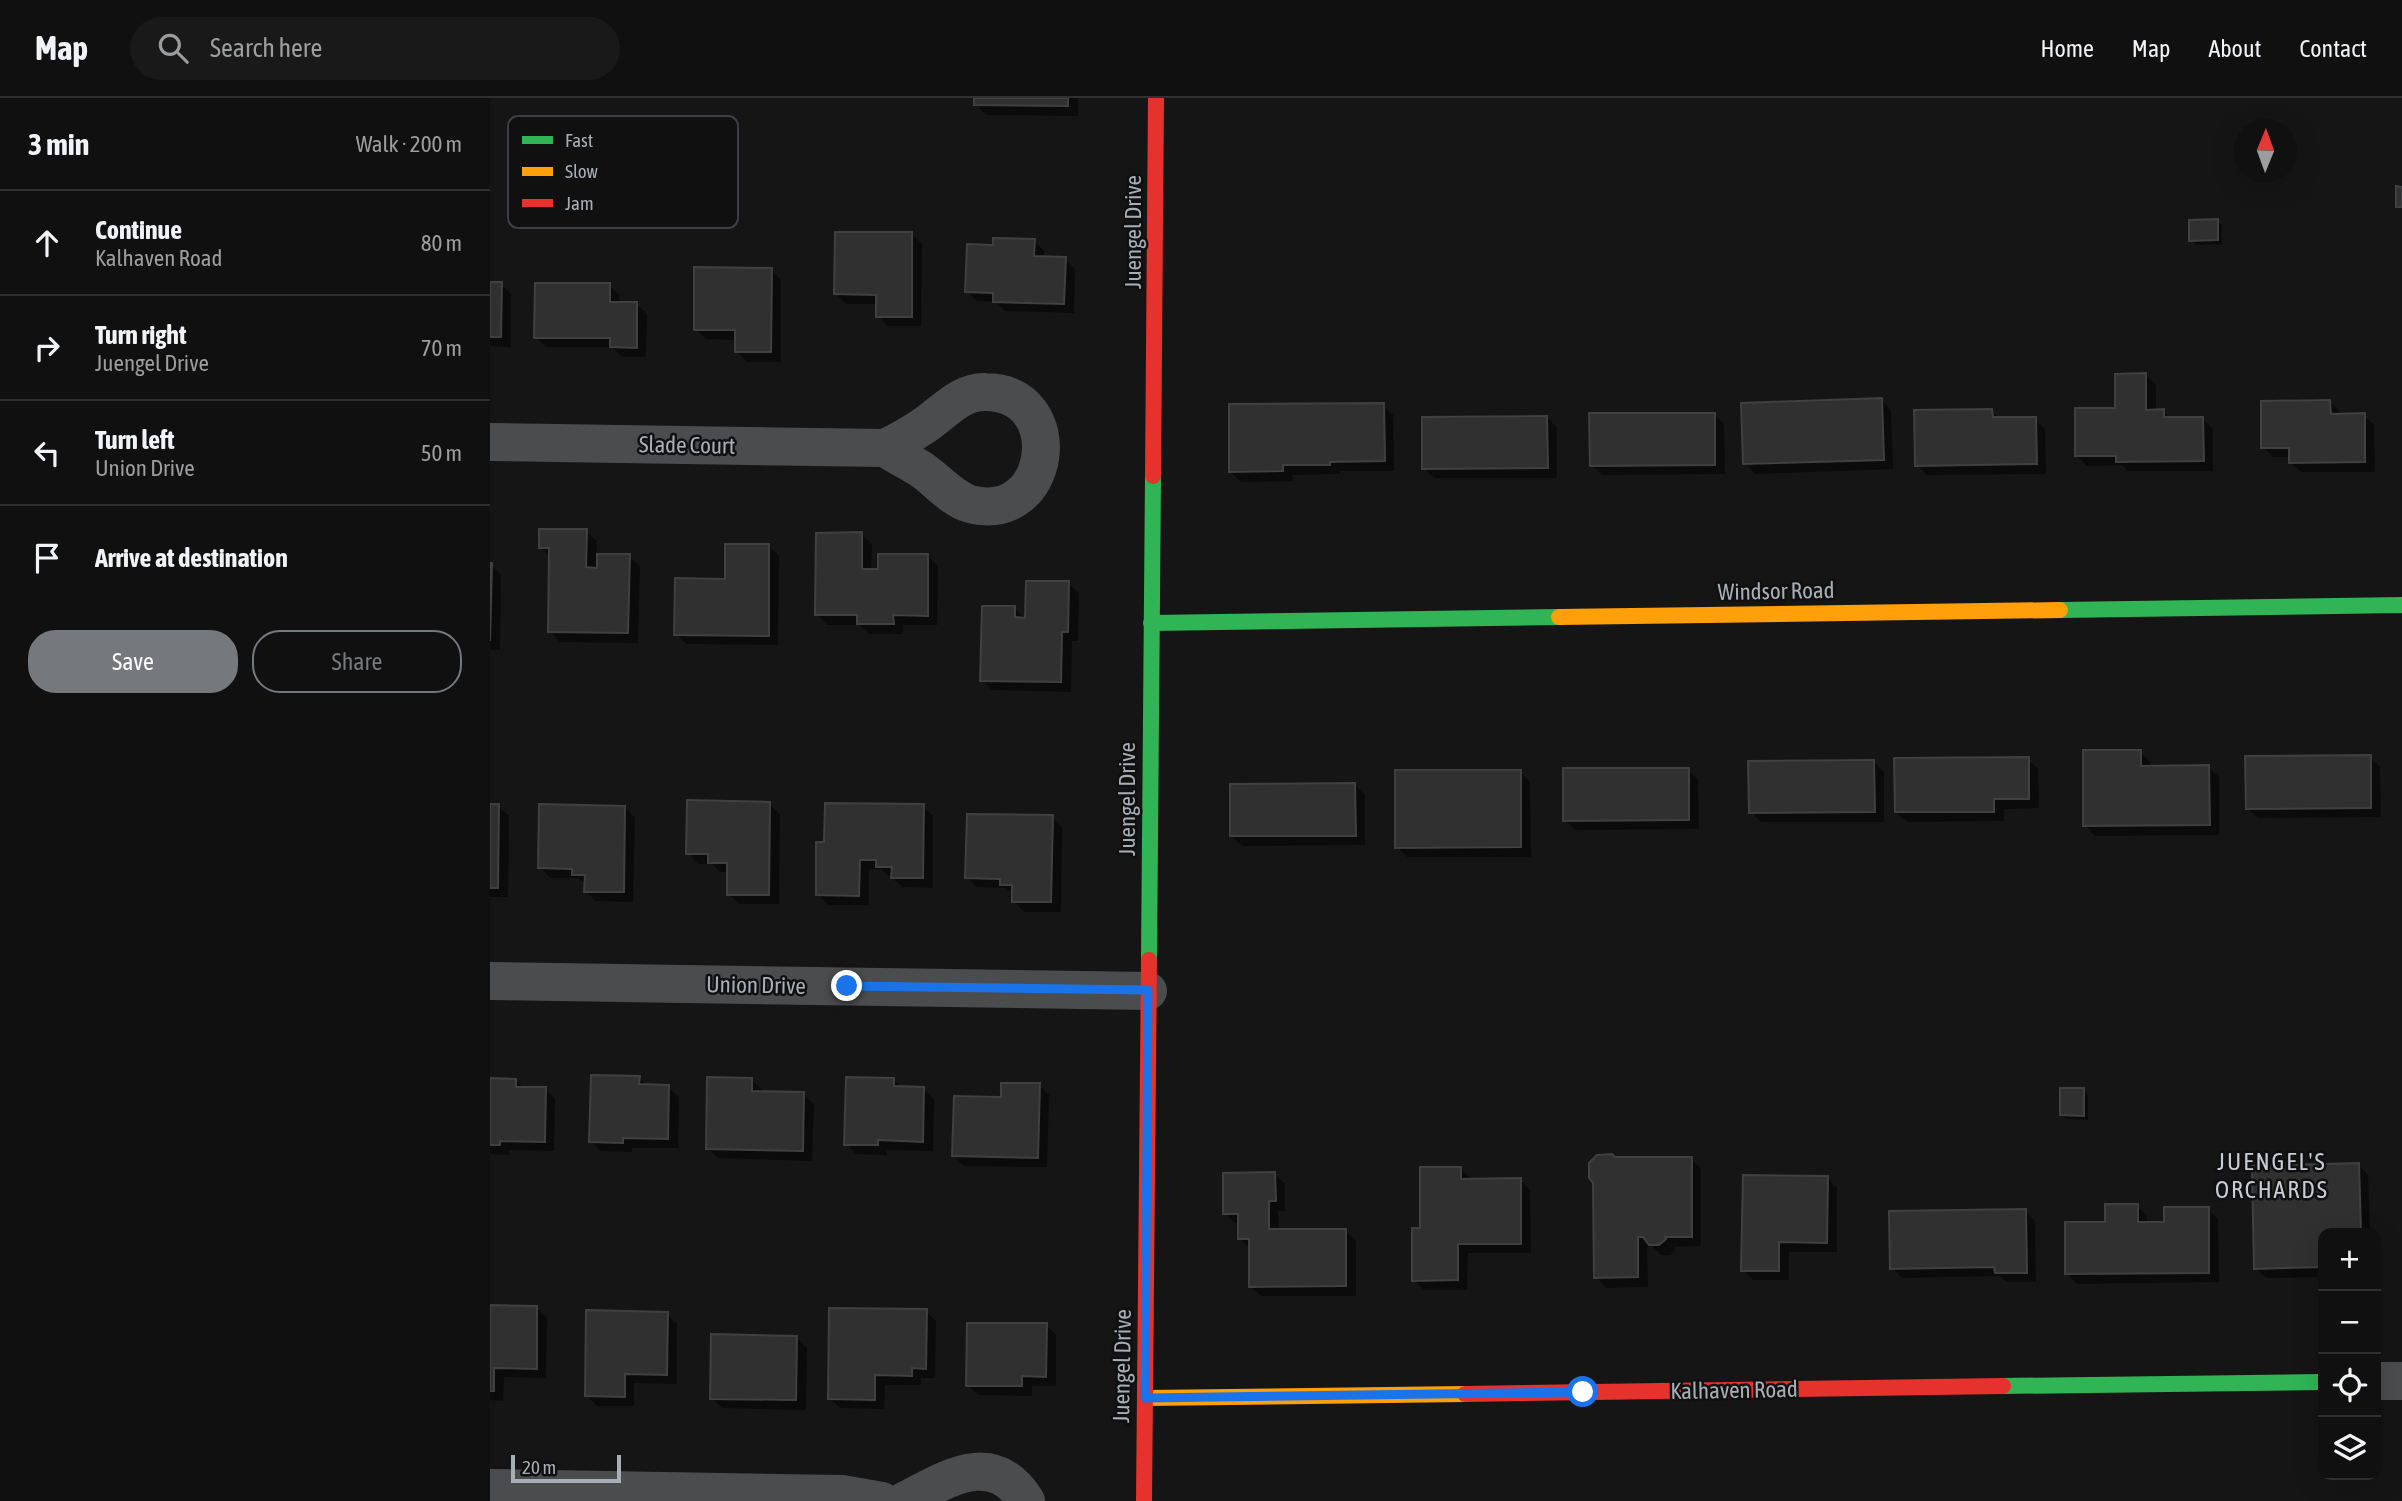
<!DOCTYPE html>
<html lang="en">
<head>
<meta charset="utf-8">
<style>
  body { margin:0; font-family:"Asap Condensed",sans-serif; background:#191919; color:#f1f3f6 }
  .controls { position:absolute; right:21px; bottom:21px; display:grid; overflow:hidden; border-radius:14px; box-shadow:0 7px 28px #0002 }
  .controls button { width:63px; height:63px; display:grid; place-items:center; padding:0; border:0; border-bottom:2px solid #303030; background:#101010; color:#f1f3f6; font:35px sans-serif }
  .compass { position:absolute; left:1744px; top:21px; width:63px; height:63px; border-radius:50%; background:#101010; box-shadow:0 7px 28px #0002; rotate:1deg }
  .scale { position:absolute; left:21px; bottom:18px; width:110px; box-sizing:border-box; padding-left:7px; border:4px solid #a8aeb5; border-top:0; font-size:19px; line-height:24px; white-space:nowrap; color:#a8aeb5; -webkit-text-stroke:5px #101011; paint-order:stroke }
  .stop { position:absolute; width:21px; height:21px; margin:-16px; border:5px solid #1a73e8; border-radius:50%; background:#fff }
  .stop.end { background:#1a73e8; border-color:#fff; box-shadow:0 2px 7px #0008 }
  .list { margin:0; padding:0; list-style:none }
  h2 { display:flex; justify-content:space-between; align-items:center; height:91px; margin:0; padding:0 28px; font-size:30px }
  h2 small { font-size:23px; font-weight:400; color:#9c9d9f }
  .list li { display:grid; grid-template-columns:46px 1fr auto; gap:21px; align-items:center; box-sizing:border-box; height:105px; padding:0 28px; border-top:2px solid #303030 }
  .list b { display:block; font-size:26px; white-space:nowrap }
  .list p { margin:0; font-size:23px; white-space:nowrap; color:#9c9d9f }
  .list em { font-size:23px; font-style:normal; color:#9c9d9f }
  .actions { display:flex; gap:14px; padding:21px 28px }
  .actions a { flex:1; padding:16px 0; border:2px solid #75787d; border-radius:28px; text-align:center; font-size:24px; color:#75787d }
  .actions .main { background:#75787d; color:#fff }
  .icon { flex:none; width:38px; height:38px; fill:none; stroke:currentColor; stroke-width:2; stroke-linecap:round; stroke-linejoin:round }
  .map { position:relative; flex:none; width:1912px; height:1403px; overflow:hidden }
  header { display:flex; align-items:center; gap:42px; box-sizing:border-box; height:98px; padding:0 35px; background:#101010; border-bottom:2px solid #303030 }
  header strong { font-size:33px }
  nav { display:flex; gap:38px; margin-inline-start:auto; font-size:24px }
  .search { width:490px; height:63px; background:#191919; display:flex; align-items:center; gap:18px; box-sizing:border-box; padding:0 24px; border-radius:38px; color:#9c9d9f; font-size:26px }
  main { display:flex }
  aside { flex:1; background:#101010 }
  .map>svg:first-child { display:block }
</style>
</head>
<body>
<header>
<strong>Map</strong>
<div class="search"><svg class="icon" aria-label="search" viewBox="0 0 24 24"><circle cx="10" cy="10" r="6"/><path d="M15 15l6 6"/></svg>Search here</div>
<nav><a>Home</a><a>Map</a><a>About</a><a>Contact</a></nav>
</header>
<main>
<aside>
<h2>3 min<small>Walk · 200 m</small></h2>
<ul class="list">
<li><svg class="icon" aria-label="ahead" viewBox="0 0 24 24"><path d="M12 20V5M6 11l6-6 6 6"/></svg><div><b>Continue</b><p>Kalhaven Road</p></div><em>80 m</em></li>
<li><svg class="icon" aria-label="right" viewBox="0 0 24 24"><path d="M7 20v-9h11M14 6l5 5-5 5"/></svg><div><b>Turn right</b><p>Juengel Drive</p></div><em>70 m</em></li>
<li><svg class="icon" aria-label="left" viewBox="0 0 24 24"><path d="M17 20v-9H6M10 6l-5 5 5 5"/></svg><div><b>Turn left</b><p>Union Drive</p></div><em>50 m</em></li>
<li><svg class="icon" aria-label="arrive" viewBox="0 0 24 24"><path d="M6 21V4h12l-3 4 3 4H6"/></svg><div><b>Arrive at destination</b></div></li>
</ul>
<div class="actions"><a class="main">Save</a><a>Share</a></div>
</aside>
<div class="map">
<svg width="1912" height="1403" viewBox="0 0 1912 1403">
  <rect width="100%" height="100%" fill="#151516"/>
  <!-- shadow -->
  <g fill="#0007">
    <path d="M 486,0 L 588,0 L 588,18 L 496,17 L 486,6 Z"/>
    <path d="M 1727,123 L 1732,127 L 1732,146 L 1706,147 L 1701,142 Z"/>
    <path d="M 422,136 L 432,146 L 431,228 L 398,228 L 388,218 L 388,206 L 356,206 L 346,196 Z"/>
    <path d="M 544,143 L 554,153 L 554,160 L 575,161 L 585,171 L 584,215 L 515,213 L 506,204 L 487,203 L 477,193 L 505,149 Z"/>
    <path d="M 281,171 L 291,182 L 291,264 L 257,264 L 247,254 L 247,242 L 216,241 L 206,231 Z"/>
    <path d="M 0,186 L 11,186 L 21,196 L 21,249 L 0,248 Z"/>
    <path d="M 119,187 L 129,197 L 130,206 L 147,206 L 157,216 L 156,259 L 132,259 L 122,249 L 56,249 L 46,239 Z"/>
    <path d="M 1655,277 L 1666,287 L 1666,313 L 1673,313 L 1681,321 L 1713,321 L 1723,331 L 1723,373 L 1638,373 L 1632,367 L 1597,368 L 1587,358 Z"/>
    <path d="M 1391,302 L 1401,312 L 1403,371 L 1265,376 L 1255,365 Z"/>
    <path d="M 1840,304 L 1850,314 L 1850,318 L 1874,317 L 1884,327 L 1885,374 L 1811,374 L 1801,364 L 1801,359 L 1783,359 L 1773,349 Z"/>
    <path d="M 893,307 L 903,317 L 904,373 L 850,373 L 850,376 L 802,377 L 803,383 L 751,384 L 741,374 Z"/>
    <path d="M 1502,313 L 1510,321 L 1545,321 L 1555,331 L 1556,376 L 1437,377 L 1427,367 Z"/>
    <path d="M 1224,316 L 1234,327 L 1235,376 L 1112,377 L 1101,367 Z"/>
    <path d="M 1057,319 L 1067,330 L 1067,380 L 944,380 L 934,370 Z"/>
    <path d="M 96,433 L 107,443 L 106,457 L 139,458 L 150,468 L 148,545 L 70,544 L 60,533 L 61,460 L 50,449 Z"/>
    <path d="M 371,436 L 382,446 L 381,473 L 438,458 L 448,468 L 447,527 L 413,527 L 413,536 L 379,536 L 370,527 L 337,527 L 327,516 Z"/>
    <path d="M 279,448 L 289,458 L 288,547 L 196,546 L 186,536 L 236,483 Z"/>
    <path d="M 0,466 L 11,477 L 10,552 L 0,552 Z"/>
    <path d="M 578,485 L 589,495 L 588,543 L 582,543 L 581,594 L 502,592 L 492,582 L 524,510 L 537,523 Z"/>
    <path d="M 1650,654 L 1660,664 L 1660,669 L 1718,669 L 1729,679 L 1729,737 L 1605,738 L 1595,727 Z"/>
    <path d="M 1880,659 L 1890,669 L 1891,719 L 1768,720 L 1757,710 Z"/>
    <path d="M 1538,661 L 1548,671 L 1549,710 L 1514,711 L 1514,723 L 1417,724 L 1406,714 Z"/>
    <path d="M 1383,663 L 1394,674 L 1394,724 L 1271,724 L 1261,714 Z"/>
    <path d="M 1198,671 L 1208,682 L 1209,731 L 1085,732 L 1075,722 Z"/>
    <path d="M 1030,673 L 1040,684 L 1041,759 L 917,759 L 907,749 Z"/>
    <path d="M 865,687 L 875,697 L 875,747 L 752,748 L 742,738 Z"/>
    <path d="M 279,706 L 290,716 L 289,806 L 249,806 L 239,796 L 239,774 L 230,774 L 222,766 L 208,766 L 198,755 Z"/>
    <path d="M 0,708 L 8,708 L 19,718 L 18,799 L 0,799 Z"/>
    <path d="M 433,708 L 443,718 L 443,790 L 413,789 L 391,771 L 379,772 L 379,807 L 338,807 L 328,796 L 336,746 Z"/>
    <path d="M 135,709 L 145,720 L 143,804 L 106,803 L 96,793 L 96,786 L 88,780 L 60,780 L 50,769 Z"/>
    <path d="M 562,719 L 572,729 L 571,814 L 534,814 L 524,803 L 524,796 L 516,790 L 487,789 L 477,779 Z"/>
    <path d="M 149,980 L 158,988 L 178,989 L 189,999 L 188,1050 L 142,1050 L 142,1054 L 111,1053 L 101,1043 Z"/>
    <path d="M 261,981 L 272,992 L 272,995 L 313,996 L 324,1006 L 322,1063 L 228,1060 L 217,1050 Z"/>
    <path d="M 0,982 L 25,982 L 34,990 L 55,991 L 65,1001 L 64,1053 L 19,1052 L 19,1057 L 0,1056 Z"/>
    <path d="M 404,982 L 412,990 L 433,991 L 444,1001 L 443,1053 L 397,1052 L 397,1057 L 366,1056 L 356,1046 Z"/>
    <path d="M 549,987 L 559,997 L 557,1069 L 474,1068 L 464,1058 L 512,1001 Z"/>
    <path d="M 1593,992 L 1598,997 L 1598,1022 L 1576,1021 L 1571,1017 Z"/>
    <path d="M 1108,1058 L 1201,1061 L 1211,1071 L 1211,1148 L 1184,1149 L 1185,1152 L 1180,1157 L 1171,1157 L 1162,1148 L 1157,1149 L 1158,1189 L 1116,1190 L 1106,1179 Z"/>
    <path d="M 1868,1067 L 1878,1077 L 1880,1135 L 1833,1135 L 1833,1179 L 1776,1180 L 1766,1170 Z"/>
    <path d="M 970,1071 L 981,1081 L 1030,1082 L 1040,1092 L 1041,1155 L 978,1155 L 977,1192 L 934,1192 L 924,1182 L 932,1131 Z"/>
    <path d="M 785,1076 L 795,1086 L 795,1113 L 788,1113 L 789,1133 L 855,1133 L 866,1143 L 866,1198 L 771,1198 L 761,1188 L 761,1152 L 750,1141 L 750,1126 L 745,1125 L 735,1115 Z"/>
    <path d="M 1337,1080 L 1347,1090 L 1347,1154 L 1299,1154 L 1299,1182 L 1263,1182 L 1253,1172 Z"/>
    <path d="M 1647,1108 L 1657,1118 L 1657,1126 L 1676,1125 L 1718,1111 L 1728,1121 L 1729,1184 L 1587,1186 L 1577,1175 L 1617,1126 Z"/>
    <path d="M 1535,1113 L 1545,1123 L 1546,1184 L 1517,1184 L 1510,1178 L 1412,1180 L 1402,1170 Z"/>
    <path d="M 0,1209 L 46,1210 L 57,1220 L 56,1280 L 14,1279 L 13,1303 L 0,1302 Z"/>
    <path d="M 436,1213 L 446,1223 L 445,1280 L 431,1280 L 431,1287 L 395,1287 L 394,1311 L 350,1310 L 340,1300 Z"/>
    <path d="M 177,1216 L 187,1226 L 187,1286 L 144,1285 L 144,1308 L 107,1308 L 97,1298 Z"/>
    <path d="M 556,1227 L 566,1237 L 566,1288 L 542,1288 L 542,1298 L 488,1297 L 478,1287 Z"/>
    <path d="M 306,1239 L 317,1250 L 316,1312 L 232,1310 L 222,1300 Z"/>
  </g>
  <!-- building -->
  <g fill="#303031" stroke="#3e4042" stroke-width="2">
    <path d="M 484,0 L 578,0 L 578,8 L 484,7 Z"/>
    <path d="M 1906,88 L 1912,89 L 1912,109 L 1906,109 Z"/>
    <path d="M 1728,121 L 1728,142 L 1699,143 L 1699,122 Z"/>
    <path d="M 345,134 L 422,134 L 422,219 L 386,219 L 386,197 L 344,196 Z"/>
    <path d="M 503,140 L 545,141 L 544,158 L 576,159 L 574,206 L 503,204 L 503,195 L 475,194 L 477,146 L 503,147 Z"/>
    <path d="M 204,169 L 282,170 L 281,254 L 245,254 L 245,232 L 204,232 Z"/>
    <path d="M 0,184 L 12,184 L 11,239 L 0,239 Z"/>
    <path d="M 45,185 L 120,185 L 120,204 L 147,204 L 147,250 L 120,249 L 120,240 L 44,240 Z"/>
    <path d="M 1656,275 L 1656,312 L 1674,311 L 1674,319 L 1713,319 L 1714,363 L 1626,364 L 1626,358 L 1585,358 L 1585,310 L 1625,310 L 1625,276 Z"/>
    <path d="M 1392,300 L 1394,362 L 1253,366 L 1251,305 Z"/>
    <path d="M 1840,302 L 1841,316 L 1875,315 L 1875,364 L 1799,365 L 1799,350 L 1771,350 L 1771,303 Z"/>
    <path d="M 894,305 L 895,363 L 840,364 L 840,367 L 793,367 L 793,373 L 739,374 L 739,306 Z"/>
    <path d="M 1502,311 L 1503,319 L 1546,319 L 1547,366 L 1425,368 L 1424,312 Z"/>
    <path d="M 1099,315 L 1225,315 L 1225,367 L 1100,368 Z"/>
    <path d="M 1057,318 L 1058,370 L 932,371 L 932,319 Z"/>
    <path d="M 49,431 L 97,431 L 96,469 L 107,470 L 107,456 L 140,456 L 138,535 L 58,534 L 59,450 L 49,450 Z"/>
    <path d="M 372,434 L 372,471 L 388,471 L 388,456 L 438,456 L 438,518 L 403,517 L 404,526 L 367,526 L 367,517 L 325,517 L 326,435 Z"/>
    <path d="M 235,446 L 279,446 L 279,538 L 184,537 L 185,480 L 235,481 Z"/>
    <path d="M 0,465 L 2,465 L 0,543 Z"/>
    <path d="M 536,483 L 579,483 L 578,534 L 572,534 L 571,584 L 490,583 L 492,508 L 525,508 L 525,519 L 535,520 Z"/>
    <path d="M 1593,652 L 1651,652 L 1651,668 L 1719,667 L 1720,727 L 1593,728 Z"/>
    <path d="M 1881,657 L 1881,710 L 1756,711 L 1755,658 Z"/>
    <path d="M 1539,659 L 1539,701 L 1504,701 L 1504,714 L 1405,714 L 1404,660 Z"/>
    <path d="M 1384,662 L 1385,714 L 1259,715 L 1258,663 Z"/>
    <path d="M 1073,670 L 1199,670 L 1199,722 L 1073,723 Z"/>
    <path d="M 905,672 L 1031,672 L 1031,749 L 905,750 Z"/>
    <path d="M 865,685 L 866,738 L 740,738 L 740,686 Z"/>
    <path d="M 197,702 L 280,704 L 279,797 L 237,797 L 237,765 L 218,765 L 218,756 L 196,756 Z"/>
    <path d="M 335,705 L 434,706 L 433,780 L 401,780 L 402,769 L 386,769 L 386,762 L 370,762 L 369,798 L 326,797 L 326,744 L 334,744 Z"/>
    <path d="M 0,706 L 9,706 L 8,790 L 0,790 Z"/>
    <path d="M 49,706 L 135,708 L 134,794 L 94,794 L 95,777 L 82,777 L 82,771 L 48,770 Z"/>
    <path d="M 477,716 L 563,717 L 561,804 L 522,804 L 522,787 L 510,787 L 510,781 L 475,780 Z"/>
    <path d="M 101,977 L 150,978 L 149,986 L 179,987 L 178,1041 L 133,1040 L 133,1045 L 99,1044 Z"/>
    <path d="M 217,979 L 262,980 L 262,993 L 314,994 L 313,1053 L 216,1051 Z"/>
    <path d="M 356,979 L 404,980 L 404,988 L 434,989 L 433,1044 L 388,1042 L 388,1047 L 354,1047 Z"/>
    <path d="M 0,980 L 26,981 L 26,989 L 56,989 L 55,1044 L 10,1043 L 10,1047 L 0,1047 Z"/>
    <path d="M 511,985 L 550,985 L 548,1060 L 462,1058 L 464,998 L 511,999 Z"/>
    <path d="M 1570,990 L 1594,990 L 1594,1018 L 1570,1017 Z"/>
    <path d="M 1122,1056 L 1125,1059 L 1202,1059 L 1202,1139 L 1175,1139 L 1176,1141 L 1169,1147 L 1159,1147 L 1153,1139 L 1148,1139 L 1148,1179 L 1104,1180 L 1103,1085 L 1099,1080 L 1099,1065 L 1107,1057 Z"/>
    <path d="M 1869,1065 L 1871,1135 L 1833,1135 L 1833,1169 L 1764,1171 L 1762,1068 Z"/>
    <path d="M 930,1069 L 971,1069 L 971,1081 L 1031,1080 L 1031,1146 L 968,1146 L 968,1182 L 922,1183 L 922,1130 L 930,1130 Z"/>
    <path d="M 785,1074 L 786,1103 L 779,1103 L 779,1131 L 856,1131 L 856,1188 L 759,1189 L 759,1141 L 748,1141 L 748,1116 L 733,1116 L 733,1075 Z"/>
    <path d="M 1253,1077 L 1338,1078 L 1337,1145 L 1289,1144 L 1289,1173 L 1251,1173 Z"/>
    <path d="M 1615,1106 L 1648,1106 L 1648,1124 L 1674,1124 L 1674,1109 L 1719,1109 L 1719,1175 L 1575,1176 L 1575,1124 L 1615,1124 Z"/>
    <path d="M 1536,1111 L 1537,1175 L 1505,1175 L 1504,1169 L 1400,1171 L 1399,1113 Z"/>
    <path d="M 0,1207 L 47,1208 L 47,1271 L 4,1270 L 4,1293 L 0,1293 Z"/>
    <path d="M 339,1210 L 437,1211 L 436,1271 L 422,1270 L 422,1278 L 385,1277 L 385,1302 L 338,1301 Z"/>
    <path d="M 96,1212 L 178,1214 L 177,1277 L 135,1276 L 135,1299 L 95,1298 Z"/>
    <path d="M 477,1225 L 557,1225 L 556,1279 L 532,1278 L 532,1288 L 476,1288 Z"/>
    <path d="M 221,1236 L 307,1238 L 306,1302 L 220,1301 Z"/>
  </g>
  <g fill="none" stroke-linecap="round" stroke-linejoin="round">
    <!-- street -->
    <g stroke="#4a4c4e" stroke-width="38">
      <path d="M 0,344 L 395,350 C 407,358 420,364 432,372 C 448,383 461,400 480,406 C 562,428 580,295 496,294 C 469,293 453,316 432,329 C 420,337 407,344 395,350"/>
      <path d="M 0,883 L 658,893"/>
      <path d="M 1886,1283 L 1912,1283"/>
      <path d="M 0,1390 L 352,1396 L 392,1403"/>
      <path d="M 414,1403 C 456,1382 502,1349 536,1403"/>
    </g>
    <!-- fast -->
    <g stroke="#30b455" stroke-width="16">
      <path d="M 1570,512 L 1912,507"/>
      <path d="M 661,525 L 1069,519"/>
      <path d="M 659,862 L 663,378"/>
      <path d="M 1513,1288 L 1833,1284"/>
    </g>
    <!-- slow -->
    <g stroke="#ff9f0a" stroke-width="16">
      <path d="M 1069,519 L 1570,512"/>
      <path d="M 655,1300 L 975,1296"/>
    </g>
    <!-- jam -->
    <g stroke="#e5322d" stroke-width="16">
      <path d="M 663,378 L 666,0"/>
      <path d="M 975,1296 L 1513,1288"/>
      <path d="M 654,1403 L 659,862"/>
    </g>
  </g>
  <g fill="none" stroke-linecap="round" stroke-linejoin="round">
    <!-- route -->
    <path stroke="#1a73e8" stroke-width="9" d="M 357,888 L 658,892 L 655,1300 L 1093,1294"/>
  </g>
  <g text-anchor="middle" stroke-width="5" stroke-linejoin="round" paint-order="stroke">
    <!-- street labels -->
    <g font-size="23" fill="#a8aeb5" stroke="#101011">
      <text transform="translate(643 134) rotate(-90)" y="8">Juengel Drive</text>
      <text transform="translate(197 347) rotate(1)" y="8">Slade Court</text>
      <text transform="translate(1286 493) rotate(-1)" y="8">Windsor Road</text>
      <text transform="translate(637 701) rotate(-90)" y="8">Juengel Drive</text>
      <text transform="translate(266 887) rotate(1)" y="8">Union Drive</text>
      <text transform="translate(632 1268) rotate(-89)" y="8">Juengel Drive</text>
      <text transform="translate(1244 1292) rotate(-1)" y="8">Kalhaven Road</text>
    </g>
    <!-- neighbourhood labels -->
    <g font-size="24" letter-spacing="2" fill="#c9ccd2" stroke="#101011">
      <text x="1782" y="1072">JUENGEL'S<tspan x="1782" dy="28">ORCHARDS</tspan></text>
    </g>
  </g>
  <!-- legend -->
  <rect x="18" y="18" width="230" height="112" rx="10" fill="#101011" stroke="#3e3f42" stroke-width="2"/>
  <rect x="32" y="38" width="31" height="8" fill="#30b455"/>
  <rect x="32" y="69" width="31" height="9" fill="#ff9f0a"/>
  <rect x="32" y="101" width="31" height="8" fill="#e5322d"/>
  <g font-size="19" fill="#a8aeb5">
    <text x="75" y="49">Fast</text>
    <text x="75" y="80">Slow</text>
    <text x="75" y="112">Jam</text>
  </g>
</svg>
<div class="controls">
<button>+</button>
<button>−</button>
<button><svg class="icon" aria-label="locate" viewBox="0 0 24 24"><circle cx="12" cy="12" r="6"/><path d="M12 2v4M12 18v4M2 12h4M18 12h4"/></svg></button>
<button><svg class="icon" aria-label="layers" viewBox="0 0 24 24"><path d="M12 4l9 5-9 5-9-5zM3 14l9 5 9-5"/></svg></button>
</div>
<svg class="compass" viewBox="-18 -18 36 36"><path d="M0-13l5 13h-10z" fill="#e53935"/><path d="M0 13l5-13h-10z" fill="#9c9d9f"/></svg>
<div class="scale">20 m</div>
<div class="stop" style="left:1093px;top:1294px"></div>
<div class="stop end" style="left:357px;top:888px"></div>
</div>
</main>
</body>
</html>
